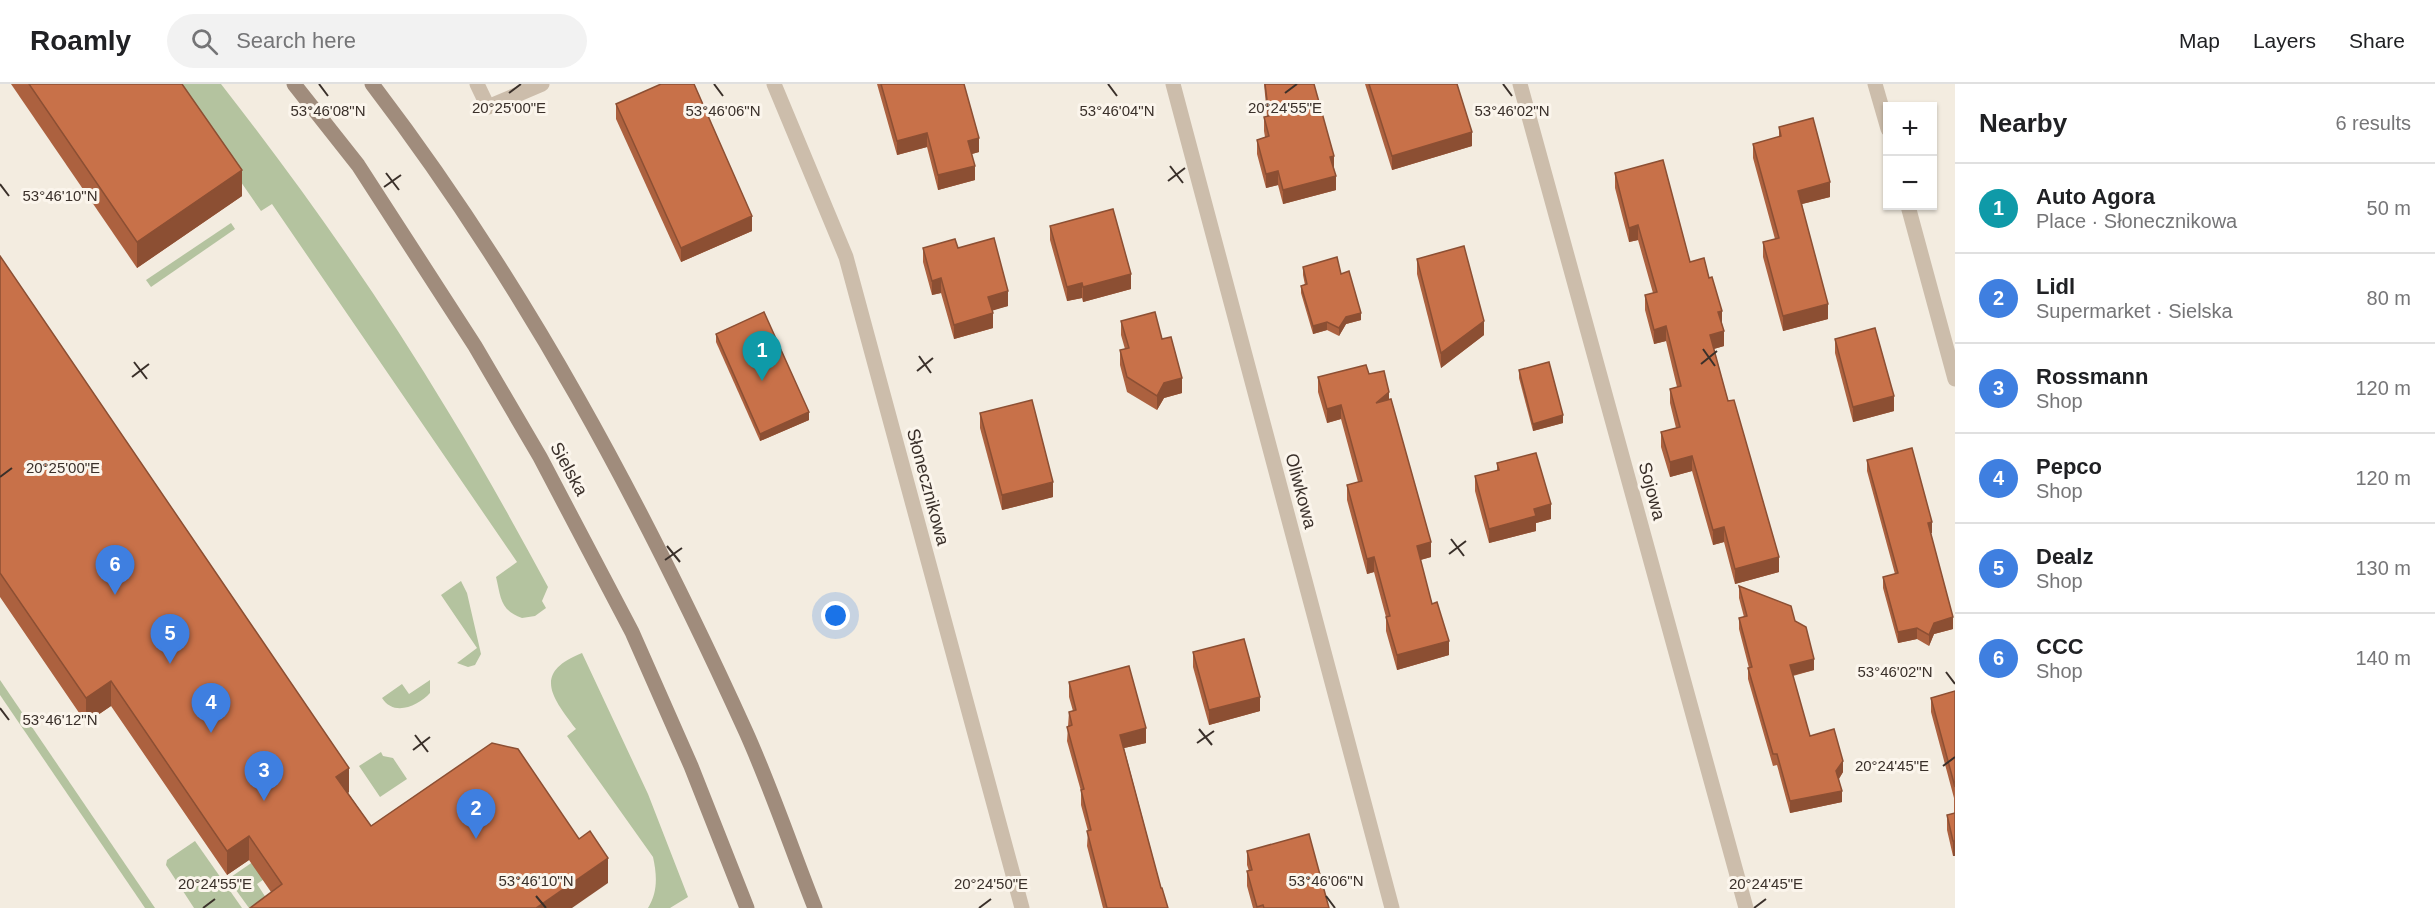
<!DOCTYPE html>
<html lang="en">
<head>
<meta charset="utf-8">
<style>
  body { margin:0; font-family:Arial,sans-serif; background:#f2f2f2; color:#202124 }
  .controls { position:absolute; right:18px; top:18px; display:grid; overflow:hidden; border-radius:0px; box-shadow:0 2px 4px #0004 }
  .controls button { width:54px; height:54px; display:grid; place-items:center; padding:0; border:0; border-bottom:2px solid #e0e0e0; background:#fff; color:#202124; font:30px sans-serif }
  .you { position:absolute; left:836px; top:532px; width:21px; height:21px; margin:-15px; border:4px solid #fff; border-radius:50%; background:#1a73e8; box-shadow:0 0 0 9px #1a73e833 }
  .badge { display:grid; place-items:center; width:39px; height:39px; border-radius:50%; background:#7c3aed; color:#fff; font-size:20px; font-weight:700 }
  .pin { position:absolute; translate:-50% -50px; filter:drop-shadow(0 2px 3px #0008) }
  .pin::after { content:''; position:absolute; top:32px; width:21px; height:18px; background:inherit; clip-path:polygon(0 0,100% 0,50% 100%) }
  .list { margin:0; padding:0; list-style:none }
  h2 { display:flex; justify-content:space-between; align-items:center; height:78px; margin:0; padding:0 24px; font-size:26px }
  h2 small { font-size:20px; font-weight:400; color:#757577 }
  .list li { display:grid; grid-template-columns:39px 1fr auto; gap:18px; align-items:center; box-sizing:border-box; height:90px; padding:0 24px; border-top:2px solid #e0e0e0 }
  .list b { display:block; font-size:22px; white-space:nowrap }
  .list p { margin:0; font-size:20px; white-space:nowrap; color:#757577 }
  .list em { font-size:20px; font-style:normal; color:#757577 }
  .icon { flex:none; width:33px; height:33px; fill:none; stroke:currentColor; stroke-width:2; stroke-linecap:round; stroke-linejoin:round }
  .map { position:relative; flex:none; width:1955px; height:824px; overflow:hidden }
  header { display:flex; align-items:center; gap:36px; box-sizing:border-box; height:84px; padding:0 30px; background:#fff; border-bottom:2px solid #e0e0e0 }
  header strong { font-size:28px }
  nav { display:flex; gap:33px; margin-inline-start:auto; font-size:21px }
  .search { width:420px; height:54px; background:#f2f2f2; display:flex; align-items:center; gap:15px; box-sizing:border-box; padding:0 21px; border-radius:33px; color:#757577; font-size:22px }
  main { display:flex }
  aside { flex:1; background:#fff }
  .map>svg:first-child { display:block }
</style>
</head>
<body>
<header>
<strong>Roamly</strong>
<div class="search"><svg class="icon" aria-label="search" viewBox="0 0 24 24"><circle cx="10" cy="10" r="6"/><path d="M15 15l6 6"/></svg>Search here</div>
<nav><a>Map</a><a>Layers</a><a>Share</a></nav>
</header>
<main>
<div class="map">
<svg width="1955" height="824" viewBox="0 0 1955 824">
  <rect width="100%" height="100%" fill="#f3ece0"/>
  <!-- green -->
  <g fill="#b4c39f">
    <path d="M 173,0 L 221,0 C 303,105 380,214 449,329 C 484,386 516,444 548,503 L 542,517 L 546,524 L 535,532 L 522,534 C 500,526 501,514 496,493 L 517,478 L 272,120 L 261,127 Z"/>
    <path d="M 231,139 L 235,145 L 151,203 L 146,196 Z"/>
    <path d="M 461,497 L 467,509 L 481,570 L 475,581 L 468,583 L 457,579 L 477,564 L 441,511 Z"/>
    <path d="M 582,569 L 648,710 L 688,813 L 670,824 L 648,824 C 658,808 657,791 653,773 L 567,652 L 576,645 C 552,613 532,589 582,569 Z"/>
    <path d="M 0,596 L 155,824 L 145,824 L 0,611 Z"/>
    <path d="M 430,596 L 430,609 C 418,622 394,633 382,614 L 402,600 L 409,610 Z"/>
    <path d="M 381,668 L 383,672 L 393,674 L 407,695 L 380,713 L 359,682 Z"/>
    <path d="M 348,713 L 360,730 L 257,800 L 272,823 L 249,824 L 228,795 Z"/>
    <path d="M 195,757 L 242,824 L 194,824 L 166,781 L 167,776 Z"/>
  </g>
  <g fill="none" stroke-linecap="round" stroke-linejoin="round">
    <!-- minor -->
    <g stroke="#ccbdab" stroke-width="15">
      <path d="M 477,0 L 488,23 L 542,0"/>
      <path d="M 774,0 L 846,173 L 1022,824"/>
      <path d="M 1173,0 L 1392,824"/>
      <path d="M 1520,0 L 1746,824"/>
      <path d="M 1875,0 L 1888,45"/>
      <path d="M 1908,122 L 1955,295"/>
    </g>
    <!-- secondary -->
    <g stroke="#a08c7c" stroke-width="15">
      <path d="M 294,0 L 358,81 L 475,262 L 540,373 L 632,548 L 691,682 L 747,824"/>
      <path d="M 372,0 C 525,200 642,419 746,648 C 772,706 792,766 815,824"/>
    </g>
  </g>
  <!-- wall -->
  <g fill="#ac613f">
    <path d="M 11,0 L 182,0 L 242,112 L 137,184 Z"/>
    <path d="M 877,0 L 964,0 L 979,68 L 972,70 L 975,96 L 938,106 L 927,63 L 897,71 Z"/>
    <path d="M 1264,0 L 1314,0 L 1334,84 L 1336,106 L 1283,120 L 1278,101 L 1266,104 L 1257,70 L 1257,56 L 1265,53 L 1264,47 L 1264,33 L 1267,32 Z"/>
    <path d="M 1365,0 L 1457,0 L 1472,62 L 1392,86 Z"/>
    <path d="M 616,20 L 752,147 L 681,178 L 616,35 Z"/>
    <path d="M 1779,43 L 1830,113 L 1802,120 L 1828,235 L 1783,247 L 1763,173 L 1763,158 L 1775,155 L 1753,74 L 1753,60 L 1779,53 Z"/>
    <path d="M 1615,89 L 1690,178 L 1722,239 L 1724,262 L 1714,265 L 1728,317 L 1779,488 L 1735,500 L 1724,458 L 1713,461 L 1692,387 L 1670,393 L 1661,363 L 1661,348 L 1676,344 L 1670,319 L 1670,305 L 1677,303 L 1666,257 L 1654,260 L 1645,226 L 1645,211 L 1653,209 L 1638,156 L 1629,158 L 1615,104 Z"/>
    <path d="M 1050,142 L 1131,205 L 1083,218 L 1082,214 L 1067,217 L 1050,156 Z"/>
    <path d="M 923,164 L 958,164 L 1008,222 L 992,226 L 993,244 L 954,255 L 941,209 L 932,211 L 923,178 Z"/>
    <path d="M 0,172 L 349,708 L 348,709 L 371,742 L 608,799 L 271,808 L 249,776 L 227,791 L 111,622 L 86,639 L 0,513 Z"/>
    <path d="M 1417,175 L 1484,251 L 1441,284 L 1417,190 Z"/>
    <path d="M 1303,183 L 1341,190 L 1361,236 L 1346,240 L 1339,252 L 1327,246 L 1313,250 L 1301,209 L 1301,202 L 1305,201 L 1303,191 Z"/>
    <path d="M 1121,237 L 1162,255 L 1182,309 L 1164,314 L 1157,326 L 1127,308 L 1120,281 L 1120,266 L 1125,265 L 1121,251 Z"/>
    <path d="M 716,250 L 809,336 L 760,357 L 716,258 Z"/>
    <path d="M 1835,255 L 1894,327 L 1853,338 L 1835,269 Z"/>
    <path d="M 1519,286 L 1563,339 L 1533,347 L 1519,294 Z"/>
    <path d="M 1369,290 L 1389,315 L 1431,473 L 1420,476 L 1432,520 L 1449,571 L 1397,586 L 1386,547 L 1386,533 L 1374,488 L 1367,490 L 1347,416 L 1347,401 L 1358,398 L 1341,335 L 1327,339 L 1318,308 L 1318,293 Z"/>
    <path d="M 980,329 L 1053,413 L 1002,426 L 980,344 Z"/>
    <path d="M 1867,376 L 1932,449 L 1931,449 L 1953,545 L 1934,550 L 1929,562 L 1917,555 L 1898,559 L 1883,504 L 1883,493 L 1895,490 L 1867,387 Z"/>
    <path d="M 1497,379 L 1551,435 L 1536,439 L 1536,447 L 1489,459 L 1475,407 L 1475,392 L 1497,387 Z"/>
    <path d="M 1739,502 L 1795,537 L 1814,586 L 1793,592 L 1810,652 L 1843,688 L 1839,695 L 1842,718 L 1790,729 L 1777,681 L 1773,682 L 1748,595 L 1748,584 L 1749,584 L 1739,545 L 1739,534 L 1744,533 L 1739,514 Z"/>
    <path d="M 1193,568 L 1260,627 L 1209,641 L 1193,583 Z"/>
    <path d="M 1069,598 L 1146,659 L 1124,664 L 1161,804 L 1168,824 L 1103,824 L 1087,762 L 1088,747 L 1081,721 L 1081,707 L 1067,657 L 1069,628 L 1073,627 L 1069,613 Z"/>
    <path d="M 1955,607 L 1955,772 L 1953,772 L 1947,746 L 1947,731 L 1954,730 L 1954,714 L 1931,628 L 1931,614 Z"/>
    <path d="M 1247,767 L 1329,824 L 1253,824 L 1247,802 L 1247,787 L 1249,787 L 1247,781 Z"/>
  </g>
  <!-- shaded-wall -->
  <g fill="#8c4f33">
    <path d="M 1472,48 L 1472,62 L 1392,86 L 1392,72 Z"/>
    <path d="M 927,49 L 927,63 L 897,71 L 897,57 Z"/>
    <path d="M 979,54 L 979,68 L 968,71 L 968,57 Z"/>
    <path d="M 1334,72 L 1334,86 L 1330,73 Z"/>
    <path d="M 975,82 L 975,96 L 938,106 L 938,91 Z"/>
    <path d="M 242,86 L 242,112 L 137,184 L 137,158 Z"/>
    <path d="M 1278,87 L 1278,101 L 1266,104 L 1266,90 Z"/>
    <path d="M 1336,92 L 1336,106 L 1283,120 L 1283,106 Z"/>
    <path d="M 1830,98 L 1830,113 L 1798,121 L 1798,107 Z"/>
    <path d="M 752,132 L 752,147 L 681,178 L 681,164 Z"/>
    <path d="M 1638,141 L 1638,156 L 1629,158 L 1629,144 Z"/>
    <path d="M 1131,190 L 1131,205 L 1083,218 L 1083,203 Z"/>
    <path d="M 941,194 L 941,209 L 932,211 L 932,197 Z"/>
    <path d="M 1082,199 L 1082,214 L 1067,217 L 1067,203 Z"/>
    <path d="M 1008,207 L 1008,222 L 988,228 L 988,213 Z"/>
    <path d="M 1828,220 L 1828,235 L 1783,247 L 1783,232 Z"/>
    <path d="M 1722,227 L 1722,242 L 1718,228 Z"/>
    <path d="M 993,229 L 993,244 L 954,255 L 954,241 Z"/>
    <path d="M 1361,229 L 1361,236 L 1346,240 L 1339,252 L 1339,244 L 1346,233 Z"/>
    <path d="M 1484,237 L 1484,251 L 1441,284 L 1441,269 Z"/>
    <path d="M 1327,238 L 1327,246 L 1313,250 L 1313,242 Z"/>
    <path d="M 1666,242 L 1666,257 L 1654,260 L 1654,246 Z"/>
    <path d="M 1724,247 L 1724,262 L 1710,266 L 1710,251 Z"/>
    <path d="M 1182,294 L 1182,309 L 1164,314 L 1157,326 L 1157,312 L 1164,299 Z"/>
    <path d="M 1389,308 L 1389,323 L 1376,319 Z"/>
    <path d="M 1894,312 L 1894,327 L 1853,338 L 1853,323 Z"/>
    <path d="M 1341,321 L 1341,335 L 1327,339 L 1327,325 Z"/>
    <path d="M 809,328 L 809,336 L 760,357 L 760,350 Z"/>
    <path d="M 1563,331 L 1563,339 L 1533,347 L 1533,340 Z"/>
    <path d="M 1692,372 L 1692,387 L 1670,393 L 1670,378 Z"/>
    <path d="M 1053,398 L 1053,413 L 1002,426 L 1002,411 Z"/>
    <path d="M 1551,420 L 1551,435 L 1536,439 L 1536,447 L 1489,459 L 1489,445 L 1534,425 Z"/>
    <path d="M 1932,438 L 1932,449 L 1928,450 L 1928,439 Z"/>
    <path d="M 1724,443 L 1724,458 L 1713,461 L 1713,446 Z"/>
    <path d="M 1431,458 L 1431,473 L 1417,477 L 1417,462 Z"/>
    <path d="M 1374,473 L 1374,488 L 1367,490 L 1367,475 Z"/>
    <path d="M 1779,473 L 1779,488 L 1735,500 L 1735,485 Z"/>
    <path d="M 1953,533 L 1953,545 L 1934,550 L 1929,562 L 1929,551 L 1934,539 Z"/>
    <path d="M 1917,544 L 1917,555 L 1898,559 L 1898,548 Z"/>
    <path d="M 1449,557 L 1449,571 L 1397,586 L 1397,571 Z"/>
    <path d="M 1814,575 L 1814,586 L 1790,592 L 1790,581 Z"/>
    <path d="M 111,597 L 111,622 L 86,639 L 86,614 Z"/>
    <path d="M 1260,613 L 1260,627 L 1209,641 L 1209,626 Z"/>
    <path d="M 1146,644 L 1146,659 L 1120,665 L 1120,651 Z"/>
    <path d="M 1843,677 L 1843,688 L 1836,699 L 1836,687 Z"/>
    <path d="M 349,684 L 349,708 L 336,717 L 336,693 Z"/>
    <path d="M 1842,707 L 1842,718 L 1790,729 L 1790,717 Z"/>
    <path d="M 249,752 L 249,776 L 227,791 L 227,767 Z"/>
    <rect x="1953" y="757" width="2" height="15"/>
    <path d="M 608,774 L 608,799 L 572,824 L 536,824 Z"/>
  </g>
  <!-- building -->
  <g fill="#c87149" stroke="#8c4f33" stroke-width="1.5">
    <path d="M 29,0 L 182,0 L 242,86 L 137,158 Z"/>
    <path d="M 661,0 L 694,0 L 752,132 L 681,164 L 616,20 Z"/>
    <path d="M 881,0 L 964,0 L 979,54 L 968,57 L 975,82 L 938,91 L 927,49 L 897,57 Z"/>
    <path d="M 1265,0 L 1314,0 L 1334,72 L 1330,73 L 1336,92 L 1283,106 L 1278,87 L 1266,90 L 1257,56 L 1269,52 L 1264,33 L 1269,32 Z"/>
    <path d="M 1369,0 L 1457,0 L 1472,48 L 1392,72 Z"/>
    <path d="M 1813,34 L 1830,98 L 1798,107 L 1828,220 L 1783,232 L 1763,158 L 1779,154 L 1753,60 L 1781,52 L 1779,43 Z"/>
    <path d="M 1663,76 L 1690,178 L 1704,174 L 1709,194 L 1712,193 L 1722,227 L 1718,228 L 1724,247 L 1710,251 L 1728,317 L 1734,316 L 1779,473 L 1735,485 L 1724,443 L 1713,446 L 1692,372 L 1670,378 L 1661,348 L 1680,343 L 1670,305 L 1681,302 L 1666,242 L 1654,246 L 1645,211 L 1657,208 L 1638,141 L 1629,144 L 1615,89 Z"/>
    <path d="M 1113,125 L 1131,190 L 1083,203 L 1082,199 L 1067,203 L 1050,142 Z"/>
    <path d="M 994,154 L 1008,207 L 988,213 L 993,229 L 954,241 L 941,194 L 932,197 L 923,164 L 955,155 L 958,164 Z"/>
    <path d="M 1464,162 L 1484,237 L 1441,269 L 1417,175 Z"/>
    <path d="M 0,172 L 349,684 L 336,693 L 371,742 L 492,659 L 518,665 L 579,755 L 590,747 L 608,774 L 536,824 L 250,824 L 282,800 L 249,752 L 227,767 L 111,597 L 86,614 L 0,489 Z"/>
    <path d="M 1337,173 L 1341,190 L 1349,187 L 1361,229 L 1346,233 L 1339,244 L 1327,238 L 1313,242 L 1301,202 L 1307,200 L 1303,183 Z"/>
    <path d="M 764,228 L 809,328 L 760,350 L 716,250 Z"/>
    <path d="M 1155,228 L 1162,255 L 1171,253 L 1182,294 L 1164,299 L 1157,312 L 1127,293 L 1120,266 L 1129,264 L 1121,237 Z"/>
    <path d="M 1875,244 L 1894,312 L 1853,323 L 1835,255 Z"/>
    <path d="M 1549,278 L 1563,331 L 1533,340 L 1519,286 Z"/>
    <path d="M 1366,281 L 1369,290 L 1384,287 L 1389,308 L 1376,319 L 1391,315 L 1431,458 L 1417,462 L 1432,520 L 1437,518 L 1449,557 L 1397,571 L 1386,533 L 1390,532 L 1374,473 L 1367,475 L 1347,401 L 1362,397 L 1341,321 L 1327,325 L 1318,293 Z"/>
    <path d="M 1032,316 L 1053,398 L 1002,411 L 980,329 Z"/>
    <path d="M 1912,364 L 1932,438 L 1928,439 L 1953,533 L 1934,539 L 1929,551 L 1917,544 L 1898,548 L 1883,493 L 1898,489 L 1867,376 Z"/>
    <path d="M 1536,369 L 1551,420 L 1534,425 L 1536,432 L 1489,445 L 1475,392 L 1499,386 L 1497,379 Z"/>
    <path d="M 1739,502 L 1791,522 L 1795,537 L 1806,543 L 1814,575 L 1790,581 L 1810,652 L 1834,645 L 1843,677 L 1836,687 L 1842,707 L 1790,717 L 1777,670 L 1773,670 L 1748,584 L 1752,583 L 1739,534 L 1747,532 Z"/>
    <path d="M 1244,555 L 1260,613 L 1209,626 L 1193,568 Z"/>
    <path d="M 1129,582 L 1146,644 L 1120,651 L 1161,804 L 1162,804 L 1168,824 L 1107,824 L 1087,747 L 1091,746 L 1081,706 L 1084,705 L 1067,643 L 1072,641 L 1069,628 L 1076,626 L 1069,598 Z"/>
    <path d="M 1955,607 L 1955,703 L 1931,614 Z"/>
    <path d="M 1955,729 L 1955,757 L 1953,757 L 1947,731 Z"/>
    <path d="M 1309,750 L 1329,824 L 1264,824 L 1263,821 L 1257,823 L 1247,787 L 1252,786 L 1247,767 Z"/>
  </g>
  <!-- ticks -->
  <path fill="none" stroke="#3a302a" stroke-width="2" d="M 319,0 L 328,12M 714,0 L 723,12M 1108,0 L 1117,12M 1503,0 L 1512,12M 509,9 L 521,0M 1285,9 L 1297,0M 1170,82 L 1183,99M 386,89 L 399,106M 1168,97 L 1185,84M 0,100 L 9,112M 384,103 L 401,91M 1703,265 L 1715,282M 919,272 L 931,289M 134,278 L 147,295M 1701,280 L 1717,267M 917,287 L 933,274M 132,293 L 149,280M 0,393 L 12,384M 1451,455 L 1464,472M 667,462 L 680,478M 1449,470 L 1466,457M 665,476 L 682,464M 1946,588 L 1955,600M 0,624 L 9,636M 1199,645 L 1212,661M 415,651 L 428,668M 1197,659 L 1214,647M 413,666 L 430,653M 1943,682 L 1955,673M 536,812 L 546,824M 1326,812 L 1335,824M 203,824 L 215,815M 979,824 L 991,815M 1754,824 L 1766,815"/>
  <g text-anchor="middle" stroke-width="6" stroke-linejoin="round" paint-order="stroke">
    <!-- street labels -->
    <g font-size="18" fill="#3a302a" stroke="#fbf5ec">
      <text transform="translate(569 385) rotate(61)" y="6">Sielska</text>
      <text transform="translate(928 403) rotate(75)" y="6">Słonecznikowa</text>
      <text transform="translate(1301 407) rotate(75)" y="6">Oliwkowa</text>
      <text transform="translate(1652 407) rotate(75)" y="6">Sojowa</text>
    </g>
  </g>
  <g font-size="15" text-anchor="middle" fill="#3a302a" stroke="#fbf5ec" stroke-width="6" stroke-linejoin="round" paint-order="stroke">
    <text x="509" y="29">20°25'00"E</text>
    <text x="1285" y="29">20°24'55"E</text>
    <text x="328" y="32">53°46'08"N</text>
    <text x="723" y="32">53°46'06"N</text>
    <text x="1117" y="32">53°46'04"N</text>
    <text x="1512" y="32">53°46'02"N</text>
    <text x="60" y="117">53°46'10"N</text>
    <text x="63" y="389">20°25'00"E</text>
    <text x="1895" y="593">53°46'02"N</text>
    <text x="60" y="641">53°46'12"N</text>
    <text x="1892" y="687">20°24'45"E</text>
    <text x="536" y="802">53°46'10"N</text>
    <text x="1326" y="802">53°46'06"N</text>
    <text x="215" y="805">20°24'55"E</text>
    <text x="991" y="805">20°24'50"E</text>
    <text x="1766" y="805">20°24'45"E</text>
  </g>
</svg>
<div class="controls">
<button>+</button>
<button>−</button>
</div>
<div class="you"></div>
<div class="pin badge" style="left:762px;top:297px;background:#0f9aa8">1</div>
<div class="pin badge" style="left:476px;top:755px;background:#3f7fe0">2</div>
<div class="pin badge" style="left:264px;top:717px;background:#3f7fe0">3</div>
<div class="pin badge" style="left:211px;top:649px;background:#3f7fe0">4</div>
<div class="pin badge" style="left:170px;top:580px;background:#3f7fe0">5</div>
<div class="pin badge" style="left:115px;top:511px;background:#3f7fe0">6</div>
</div>
<aside>
<h2>Nearby<small>6 results</small></h2>
<ul class="list">
<li><span class="badge" style="background:#0f9aa8">1</span><div><b>Auto Agora</b><p>Place · Słonecznikowa</p></div><em>50 m</em></li>
<li><span class="badge" style="background:#3f7fe0">2</span><div><b>Lidl</b><p>Supermarket · Sielska</p></div><em>80 m</em></li>
<li><span class="badge" style="background:#3f7fe0">3</span><div><b>Rossmann</b><p>Shop</p></div><em>120 m</em></li>
<li><span class="badge" style="background:#3f7fe0">4</span><div><b>Pepco</b><p>Shop</p></div><em>120 m</em></li>
<li><span class="badge" style="background:#3f7fe0">5</span><div><b>Dealz</b><p>Shop</p></div><em>130 m</em></li>
<li><span class="badge" style="background:#3f7fe0">6</span><div><b>CCC</b><p>Shop</p></div><em>140 m</em></li>
</ul>
</aside>
</main>
</body>
</html>
